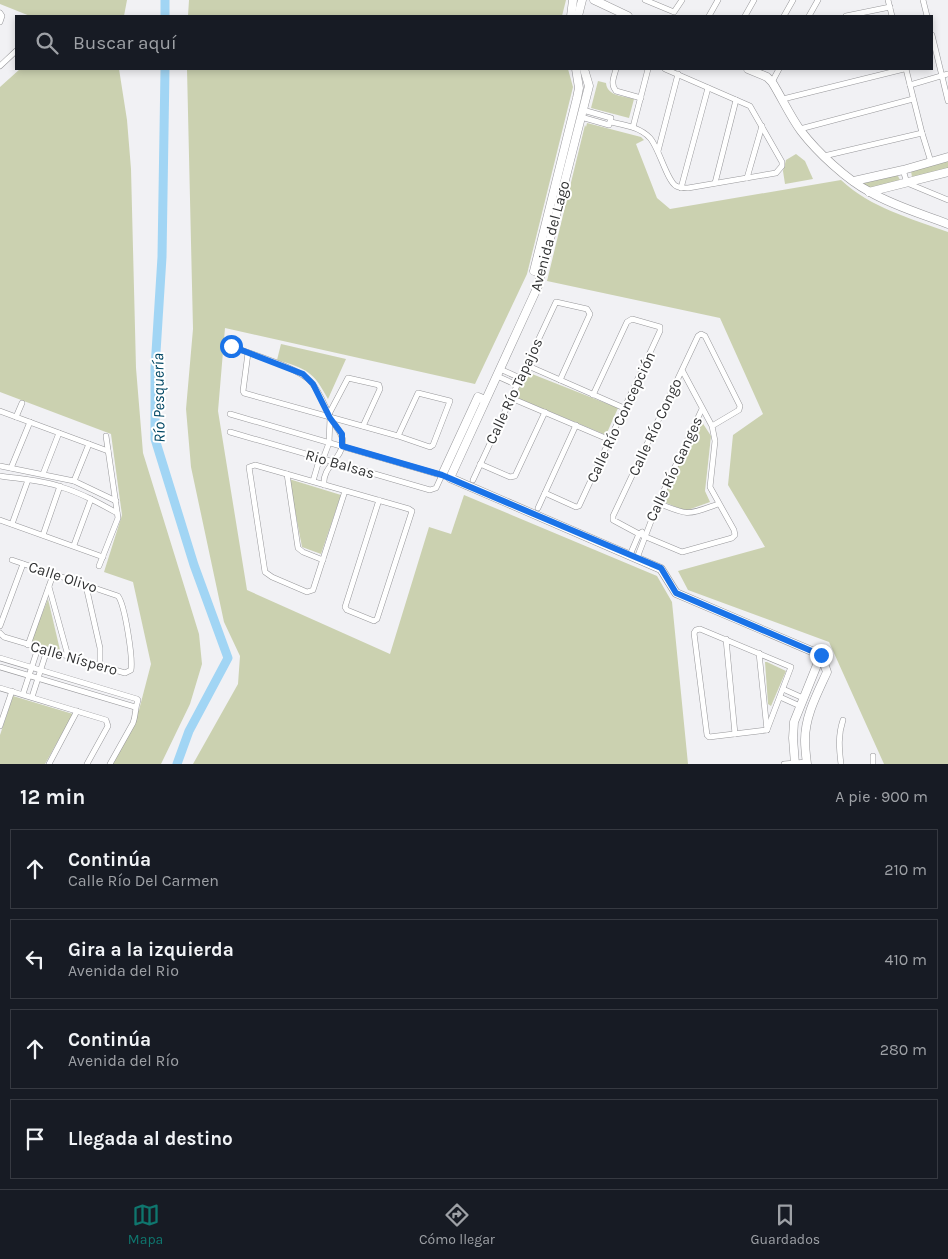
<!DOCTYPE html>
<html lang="es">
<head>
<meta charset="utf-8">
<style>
  body { margin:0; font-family:Karla,sans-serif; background:#242831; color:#f1f3f6 }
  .stop { position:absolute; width:15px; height:15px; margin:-11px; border:4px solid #1a73e8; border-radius:50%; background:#fff }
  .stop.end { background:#1a73e8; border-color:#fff; box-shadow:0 1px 5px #0008 }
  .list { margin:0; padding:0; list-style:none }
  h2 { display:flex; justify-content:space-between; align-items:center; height:65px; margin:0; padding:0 20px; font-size:21px }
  h2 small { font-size:16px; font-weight:400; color:#9ea1a6 }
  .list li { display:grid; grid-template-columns:32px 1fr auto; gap:15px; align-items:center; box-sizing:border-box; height:80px; margin:0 10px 10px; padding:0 10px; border:1px solid #363941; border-radius:0px }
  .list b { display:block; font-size:19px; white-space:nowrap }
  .list p { margin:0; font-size:16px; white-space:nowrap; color:#9ea1a6 }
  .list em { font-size:16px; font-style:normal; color:#9ea1a6 }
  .icon { flex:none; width:28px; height:28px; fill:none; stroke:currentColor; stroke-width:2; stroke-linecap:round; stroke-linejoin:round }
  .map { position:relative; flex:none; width:948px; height:764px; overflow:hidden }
  .search { position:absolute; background:#171b24; box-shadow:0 2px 8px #0003; left:15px; right:15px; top:15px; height:55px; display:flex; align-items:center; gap:12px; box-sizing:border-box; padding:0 18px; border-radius:0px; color:#9ea1a6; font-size:19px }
  .sheet { height:425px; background:#171b24 }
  nav { display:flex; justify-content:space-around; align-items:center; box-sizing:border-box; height:70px; border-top:1px solid #363941; background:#171b24; font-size:14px; color:#9ea1a6 }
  nav a { display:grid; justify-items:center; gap:2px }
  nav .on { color:#0f766e }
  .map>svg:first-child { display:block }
</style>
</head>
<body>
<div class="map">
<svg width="948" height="764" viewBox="0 0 948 764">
  <rect width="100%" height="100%" fill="#f1f1f4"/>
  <!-- green -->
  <g fill="#cbd1b0">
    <path d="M 0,0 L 127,0 L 124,16 L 30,16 L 0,4 Z"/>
    <path d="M 189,0 L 566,0 L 562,16 L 188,16 Z"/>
    <path d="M 20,69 L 119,69 L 127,120 L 131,169 L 136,368 L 143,453 L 199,634 L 202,664 L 190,704 L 161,764 L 107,764 L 139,710 L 151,664 L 133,582 L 104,572 L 122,515 L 111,434 L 0,392 L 0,87 Z"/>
    <path d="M 187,69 L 568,69 L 573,87 L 527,274 L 475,384 L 225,328 L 218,411 L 247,590 L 390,654 L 429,527 L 451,534 L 464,495 L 657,576 L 672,602 L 688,764 L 193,764 L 238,684 L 240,656 L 224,622 L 191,467 L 186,409 L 193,329 Z"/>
    <path d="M 598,81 L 606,83 C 607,96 623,96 634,99 L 629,118 L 591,108 Z"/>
    <path d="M 587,123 L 641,137 L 644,140 L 636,144 L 657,198 L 670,209 L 841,180 C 871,208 910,218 948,232 L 948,764 L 884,764 L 829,642 L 688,590 L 678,571 L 765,547 L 728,485 L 733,435 L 763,414 L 720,318 L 547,281 L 585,125 L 586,127 Z"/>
    <path d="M 796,154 L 805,161 L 813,179 L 785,184 L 783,171 L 786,160 Z"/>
    <path d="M 948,161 L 948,168 L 912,177 L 911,171 Z"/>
    <path d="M 897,174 L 900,180 L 868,189 L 861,184 Z"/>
    <path d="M 281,344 L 346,359 L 328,399 C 313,371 307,369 277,360 Z"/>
    <path d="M 527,372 L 618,408 L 606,435 L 515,397 Z"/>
    <path d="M 700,419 L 711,436 L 705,491 L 710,502 L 685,511 L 662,501 Z"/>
    <path d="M 289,479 L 341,495 L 321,554 L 302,547 Z"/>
    <path d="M 48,599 L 60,650 L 31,642 Z"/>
    <path d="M 765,662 L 767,662 L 786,671 L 771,706 L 768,704 Z"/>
    <path d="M 13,696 L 73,714 L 45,764 L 0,764 L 0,735 Z"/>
  </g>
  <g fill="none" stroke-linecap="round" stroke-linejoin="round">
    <!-- river -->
    <g stroke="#a1d5f4" stroke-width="9">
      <path d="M 165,0 L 165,16"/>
      <path d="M 165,69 L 162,257 L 155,368 L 155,439 L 194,565 L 228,658 L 189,731 L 177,764"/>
    </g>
    <!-- street casing -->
    <g stroke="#97979a" stroke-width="6">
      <g id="street">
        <path d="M 645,0 L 674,12 L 682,0"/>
        <path d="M 888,0 L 892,16"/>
        <path d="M 923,0 L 927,16"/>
        <path d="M 0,13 L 2,16 L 0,22"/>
        <path d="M 709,16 L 718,0"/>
        <path d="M 745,16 L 754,0"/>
        <path d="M 784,16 L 793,0"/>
        <path d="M 809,16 L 818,0"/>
        <path d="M 846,16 L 890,7"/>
        <path d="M 932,35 L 948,101"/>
        <path d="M 0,66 L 16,51"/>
        <path d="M 616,69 C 614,77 610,84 616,91 L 641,98"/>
        <path d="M 906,69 L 922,133 L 931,162"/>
        <path d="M 772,82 L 779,69"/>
        <path d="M 910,85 L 948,74"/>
        <path d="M 783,99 L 904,69"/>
        <path d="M 581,117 L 609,125 L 611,118 L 583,110"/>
        <path d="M 611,122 C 624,125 640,127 650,138 C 659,148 667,181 676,186 C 680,188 684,188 688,188 L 776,173 L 782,166 L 782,162 L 750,106 L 665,69"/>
        <path d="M 633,127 L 648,69"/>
        <path d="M 800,129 L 913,99"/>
        <path d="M 658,151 L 678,74"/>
        <path d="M 824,156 L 922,133"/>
        <path d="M 903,170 L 907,183 L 948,200"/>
        <path d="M 747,178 L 762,126"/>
        <path d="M 715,183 L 736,100"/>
        <path d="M 681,188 L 708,88"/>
        <path d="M 231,346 C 252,355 298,367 311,382 C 321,393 325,408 332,420 C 336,428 343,433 343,443 C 341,460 322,467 324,485"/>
        <path d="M 248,353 L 243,391 L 244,393 L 398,436 L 430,447 L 433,445 L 450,401 L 418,393 L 398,436"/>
        <path d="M 526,365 L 624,408"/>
        <path d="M 500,369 L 520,378"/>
        <path d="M 682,370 L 712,426 L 715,441 L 710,487 L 734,530 L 735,535 L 732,538 L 682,552 L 639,534 L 613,520 L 613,516 L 698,336 L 701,334 L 705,336 L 740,406 L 739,410 L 712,426"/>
        <path d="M 497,376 L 517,385"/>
        <path d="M 511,398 L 610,440"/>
        <path d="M 0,411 L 108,451"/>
        <path d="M 230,414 L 444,476"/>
        <path d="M 329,414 L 348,378 L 379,385 L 380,389 L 363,426"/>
        <path d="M 16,417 L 22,403"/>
        <path d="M 230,432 L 430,490 L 436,488 L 442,475"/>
        <path d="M 480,464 L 510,477 L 515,476 L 545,412"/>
        <path d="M 0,466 L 74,481 L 116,501"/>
        <path d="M 11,468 L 30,422"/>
        <path d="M 43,474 L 59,433"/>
        <path d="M 287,474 L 298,548 L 303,552 L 323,560"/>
        <path d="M 0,476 C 20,479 42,480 61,487 C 81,493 99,503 117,513"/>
        <path d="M 473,480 L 556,302 L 587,309 L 590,314 L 560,380"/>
        <path d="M 74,481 L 89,444"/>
        <path d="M 313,481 L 318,464 L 323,459 L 329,443 L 330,418"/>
        <path d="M 345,491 L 313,590 L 307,592 L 272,577 L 265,572 L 249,467 L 255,465 L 409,509 L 412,511 L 377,619 L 374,621 L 347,610 L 345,607 L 379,500"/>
        <path d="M 545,493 L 576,507 L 579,506 L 660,331 L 660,327 L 632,319 L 627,322 L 593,395"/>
        <path d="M 658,503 C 689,516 687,515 718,504"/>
        <path d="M 538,508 L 576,425"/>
        <path d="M 0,520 L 103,557"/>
        <path d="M 12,524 L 28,480"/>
        <path d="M 43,535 L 60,486"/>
        <path d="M 74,545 L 91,499"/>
        <path d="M 630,555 L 639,534 L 642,532"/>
        <path d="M 637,558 L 658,503 L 702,409"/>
        <path d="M 99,566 L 118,518 L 106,436"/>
        <path d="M 86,586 L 100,648 L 100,666"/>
        <path d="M 49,587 L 68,656"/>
        <path d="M 0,626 L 23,564"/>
        <path d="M 700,629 L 791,667 L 767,730 L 709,737 L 707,735 L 694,633 L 696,630 Z"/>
        <path d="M 0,633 L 4,637 L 125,673 L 131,670 C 133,658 125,605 118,596 L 12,560"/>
        <path d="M 726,639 L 735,734"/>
        <path d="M 28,645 L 53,575"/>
        <path d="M 759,653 L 767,730"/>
        <path d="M 0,658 L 137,699 L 138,700 C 135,708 136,715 133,723 L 110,764"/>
        <path d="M 0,667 L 135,707"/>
        <path d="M 0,688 L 106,720 L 108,726 L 87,764"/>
        <path d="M 783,689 L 803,698"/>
        <path d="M 23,694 L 38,648"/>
        <path d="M 32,697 L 47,650"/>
        <path d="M 780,697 L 800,706"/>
        <path d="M 0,726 L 12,691"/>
        <path d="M 873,756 L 873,764"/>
        <path d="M 49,764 L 77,711"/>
        <path d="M 784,764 L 807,762"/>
        <path d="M 841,764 C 839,748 838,735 843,720"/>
      </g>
    </g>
    <!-- secondary casing -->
    <g stroke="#97979a" stroke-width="9">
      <g id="secondary">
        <path d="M 594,0 L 628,16"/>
        <path d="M 571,16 L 573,0"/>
        <path d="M 578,16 L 582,0"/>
        <path d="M 584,69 L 589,86 L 538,286 L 450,478 L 661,569 L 676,593 L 821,655"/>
        <path d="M 748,69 L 767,77 L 772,82 C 782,98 790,116 801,131 C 817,152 847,180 870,192 C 894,206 922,214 948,224"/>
        <path d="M 854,181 L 903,170 L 948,157"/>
        <path d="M 869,192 L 948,172"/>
        <path d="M 542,273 L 534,271 L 577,98 L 579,88 L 576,69"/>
        <path d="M 442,475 L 478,397 L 485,400"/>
        <path d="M 795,764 L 793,738 L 794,722 L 821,655"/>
        <path d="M 807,764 C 806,756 805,748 805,740 C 805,716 817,694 827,672 L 821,655"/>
      </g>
    </g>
    <!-- street -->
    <use href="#street" stroke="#fff" stroke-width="5"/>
    <!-- secondary -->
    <use href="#secondary" stroke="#fff" stroke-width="8"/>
  </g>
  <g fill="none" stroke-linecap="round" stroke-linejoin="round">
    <!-- route -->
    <path stroke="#1a73e8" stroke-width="6" d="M 231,346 L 303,374 L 313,384 L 330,418 L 342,434 L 342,446 L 442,475 L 661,568 L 676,593 L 821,655"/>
  </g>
  <g text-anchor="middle" stroke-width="4" stroke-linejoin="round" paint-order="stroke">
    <!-- street labels -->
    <g font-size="15" fill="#323334" stroke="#fff">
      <text transform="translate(550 236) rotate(-75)" y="5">Avenida del Lago</text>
      <text transform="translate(514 391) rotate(-65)" y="5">Calle Río Tapajos</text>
      <text transform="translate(621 417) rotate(-65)" y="5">Calle Río Concepción</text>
      <text transform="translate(655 427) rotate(-65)" y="5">Calle Río Congo</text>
      <text transform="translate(340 464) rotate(16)" y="5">Rio Balsas</text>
      <text transform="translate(674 469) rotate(-65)" y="5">Calle Río Ganges</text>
      <text transform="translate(63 577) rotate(18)" y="5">Calle Olivo</text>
      <text transform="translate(74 658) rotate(16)" y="5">Calle Níspero</text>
    </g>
    <!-- water labels -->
    <g font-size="16" font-style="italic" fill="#004764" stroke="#fff">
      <text transform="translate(158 398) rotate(-91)" y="6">Río Pesquería</text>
    </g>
  </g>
</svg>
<div class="stop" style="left:231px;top:346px"></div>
<div class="stop end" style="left:821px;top:655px"></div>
<div class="search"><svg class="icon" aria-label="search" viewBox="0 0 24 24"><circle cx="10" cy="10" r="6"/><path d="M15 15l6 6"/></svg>Buscar aquí</div>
</div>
<section class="sheet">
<h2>12 min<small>A pie · 900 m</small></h2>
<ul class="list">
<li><svg class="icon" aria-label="ahead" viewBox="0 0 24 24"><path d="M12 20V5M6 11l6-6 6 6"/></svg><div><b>Continúa</b><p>Calle Río Del Carmen</p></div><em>210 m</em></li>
<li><svg class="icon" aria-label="left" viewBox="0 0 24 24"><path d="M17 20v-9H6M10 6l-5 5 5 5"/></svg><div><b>Gira a la izquierda</b><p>Avenida del Rio</p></div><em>410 m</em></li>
<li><svg class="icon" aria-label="ahead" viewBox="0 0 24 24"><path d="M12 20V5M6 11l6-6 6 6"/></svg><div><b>Continúa</b><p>Avenida del Río</p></div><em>280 m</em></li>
<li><svg class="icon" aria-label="arrive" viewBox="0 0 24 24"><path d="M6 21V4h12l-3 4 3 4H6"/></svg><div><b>Llegada al destino</b></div></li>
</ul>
</section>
<nav>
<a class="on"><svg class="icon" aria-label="map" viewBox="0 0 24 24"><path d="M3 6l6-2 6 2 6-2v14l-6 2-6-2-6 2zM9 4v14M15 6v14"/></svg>Mapa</a>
<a><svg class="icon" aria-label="directions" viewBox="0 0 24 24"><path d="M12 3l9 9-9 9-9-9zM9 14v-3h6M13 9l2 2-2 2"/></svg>Cómo llegar</a>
<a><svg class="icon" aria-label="saved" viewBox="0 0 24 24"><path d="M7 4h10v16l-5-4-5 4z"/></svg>Guardados</a>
</nav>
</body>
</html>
